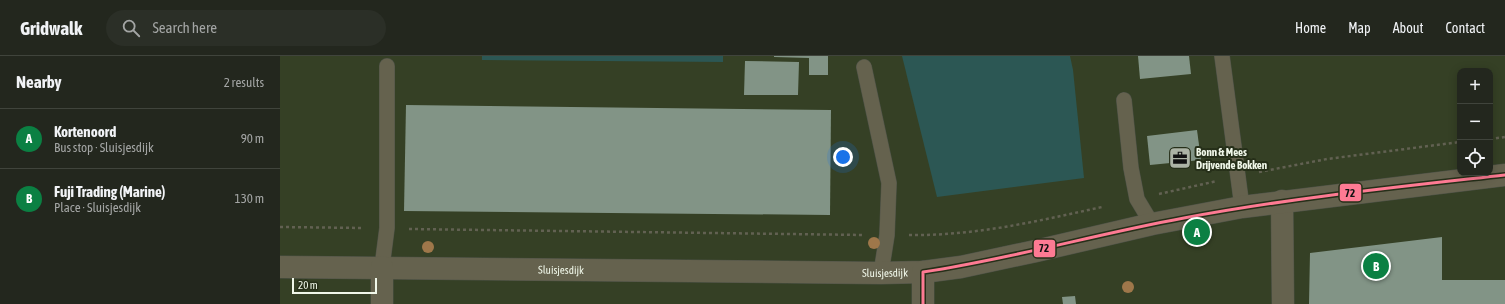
<!DOCTYPE html>
<html lang="en">
<head>
<meta charset="utf-8">
<style>
  body { margin:0; font-family:"Asap Condensed",sans-serif; background:#2b2f27; color:#f1f3f6 }
  .controls { position:absolute; right:12px; top:12px; display:grid; overflow:hidden; border-radius:8px; box-shadow:0 2px 10px #0003 }
  .controls button { width:36px; height:36px; display:grid; place-items:center; padding:0; border:0; border-bottom:1px solid #40443c; background:#23271e; color:#f1f3f6; font:20px sans-serif }
  .scale { position:absolute; left:12px; bottom:10px; width:85px; box-sizing:border-box; padding-left:4px; border:2px solid #f0f7e9; border-top:0; font-size:11px; line-height:14px; white-space:nowrap; color:#f0f7e9; -webkit-text-stroke:3px #262f19; paint-order:stroke }
  .you { position:absolute; left:563px; top:101px; width:14px; height:14px; margin:-10px; border:3px solid #fff; border-radius:50%; background:#1a73e8; box-shadow:0 0 0 6px #1a73e833 }
  .badge { display:grid; place-items:center; width:26px; height:26px; border-radius:50%; background:#0b8043; color:#fff; font-size:13px; font-weight:700 }
  .pin { position:absolute; translate:-50% -50%; border:2px solid #fff; box-shadow:0 1px 4px #0006 }
  .list { margin:0; padding:0; list-style:none }
  h2 { display:flex; justify-content:space-between; align-items:center; height:52px; margin:0; padding:0 16px; font-size:17px }
  h2 small { font-size:13px; font-weight:400; color:#a3a5a4 }
  .list li { display:grid; grid-template-columns:26px 1fr auto; gap:12px; align-items:center; box-sizing:border-box; height:60px; padding:0 16px; border-top:1px solid #40443c }
  .list b { display:block; font-size:15px; white-space:nowrap }
  .list p { margin:0; font-size:13px; white-space:nowrap; color:#a3a5a4 }
  .list em { font-size:13px; font-style:normal; color:#a3a5a4 }
  .icon { flex:none; width:22px; height:22px; fill:none; stroke:currentColor; stroke-width:2; stroke-linecap:round; stroke-linejoin:round }
  .map { position:relative; flex:none; width:1225px; height:248px; overflow:hidden }
  header { display:flex; align-items:center; gap:24px; box-sizing:border-box; height:56px; padding:0 20px; background:#23271e; border-bottom:1px solid #40443c }
  header strong { font-size:19px }
  nav { display:flex; gap:22px; margin-inline-start:auto; font-size:14px }
  .search { width:280px; height:36px; background:#2b2f27; display:flex; align-items:center; gap:10px; box-sizing:border-box; padding:0 14px; border-radius:22px; color:#a3a5a4; font-size:15px }
  main { display:flex }
  aside { flex:1; background:#23271e }
  .map>svg:first-child { display:block }
</style>
</head>
<body>
<header>
<strong>Gridwalk</strong>
<div class="search"><svg class="icon" aria-label="search" viewBox="0 0 24 24"><circle cx="10" cy="10" r="6"/><path d="M15 15l6 6"/></svg>Search here</div>
<nav><a>Home</a><a>Map</a><a>About</a><a>Contact</a></nav>
</header>
<main>
<aside>
<h2>Nearby<small>2 results</small></h2>
<ul class="list">
<li><span class="badge">A</span><div><b>Kortenoord</b><p>Bus stop · Sluisjesdijk</p></div><em>90 m</em></li>
<li><span class="badge">B</span><div><b>Fuji Trading (Marine)</b><p>Place · Sluisjesdijk</p></div><em>130 m</em></li>
</ul>
</aside>
<div class="map">
<svg width="1225" height="248" viewBox="0 0 1225 248">
  <rect width="100%" height="100%" fill="#2f3428"/>
  <!-- built -->
  <path fill="#354025" fill-rule="evenodd" d="M 0,0 L 1225,0 L 1225,248 L 0,248 ZM 1180,15 L 1210,15 L 1210,117 L 1180,117 Z"/>
  <!-- water -->
  <g fill="#2c5754">
    <path d="M 202,0 L 443,0 L 443,6 L 202,4 Z"/>
    <path d="M 622,0 L 790,0 L 793,14 L 804,122 L 657,141 Z"/>
  </g>
  <!-- building -->
  <g fill="#829486">
    <path d="M 494,0 L 548,0 L 548,19 L 529,19 L 529,2 L 494,1 Z"/>
    <path d="M 858,0 L 909,0 L 911,18 L 860,23 Z"/>
    <path d="M 465,5 L 519,6 L 518,39 L 464,39 Z"/>
    <path d="M 126,49 L 551,54 L 550,159 L 124,155 Z"/>
    <path d="M 917,74 L 921,104 L 870,109 L 867,80 Z"/>
    <path d="M 1162,181 L 1162,224 L 1225,224 L 1225,248 L 1029,248 L 1030,197 Z"/>
    <path d="M 795,240 L 796,248 L 783,248 L 782,241 Z"/>
  </g>
  <g fill="none" stroke-linecap="round" stroke-linejoin="round">
    <!-- service casing -->
    <g stroke="#4e5248" stroke-width="16">
      <g id="service">
        <path d="M 942,0 L 962,151"/>
        <path d="M 584,11 L 609,127 L 607,179 L 601,217"/>
        <path d="M 844,44 L 851,112 L 857,143 L 872,168"/>
        <path d="M 102,211 L 107,172 L 107,10"/>
      </g>
    </g>
    <!-- minor casing -->
    <g stroke="#4e5248" stroke-width="23">
      <g id="minor">
        <path d="M 1002,145 L 1003,248"/>
        <path id="s1" d="M 0,211 L 601,217 L 643,216 L 681,211 L 756,195 L 872,168 L 962,151 L 1225,119"/>
        <path d="M 102,211 L 102,248"/>
        <path d="M 643,216 L 643,248"/>
      </g>
    </g>
    <!-- path -->
    <g stroke="#626152" stroke-width="2.5" stroke-dasharray="3 3" stroke-linecap="butt">
      <path d="M 1210,83 L 1225,81"/>
      <path d="M 979,116 L 1047,103 L 1180,86"/>
      <path d="M 879,138 L 937,125"/>
      <path d="M 0,171 L 84,172"/>
      <path d="M 129,173 L 584,179"/>
      <path d="M 629,179 C 695,180 758,165 822,151"/>
    </g>
    <!-- service -->
    <use href="#service" stroke="#65624e" stroke-width="15"/>
    <!-- minor -->
    <use href="#minor" stroke="#65624e" stroke-width="22"/>
    <!-- bus-1 casing -->
    <g stroke="#262f19" stroke-width="6">
      <path id="bus-1" d="M 643,248 L 643,216 C 731,203 816,178 904,162 C 1010,142 1118,131 1225,119"/>
    </g>
    <!-- bus-1 -->
    <use href="#bus-1" stroke="#fe7a93" stroke-width="3"/>
  </g>
  <!-- trees -->
  <g fill="#9e774a">
    <circle cx="594" cy="187" r="6"/>
    <circle cx="148" cy="191" r="6"/>
    <circle cx="848" cy="231" r="6"/>
  </g>
  <!-- icons -->
  <defs>
    <g id="office-square" transform="scale(1.15)"><rect x="-9" y="-9" width="18" height="18" rx="4" fill="#acb3a5" stroke="#262f19"/><path d="M-6-3h4V-5.5h4V-3h4V5H-6ZM-1-4.5V-3h2v-1.5ZM-6 0V1H6V0Z" fill="#111"/></g>
  </defs>
  <g fill-rule="evenodd">
    <use href="#office-square" x="900" y="102"/>
  </g>
  <g text-anchor="middle" stroke-width="4" stroke-linejoin="round" paint-order="stroke">
    <!-- poi labels -->
    <g font-size="11" font-weight="bold" fill="#f0f7e9" stroke="#262f19" text-anchor="start">
      <text x="916" y="100">Bonn &amp; Mees<tspan x="916" dy="13">Drijvende Bokken</tspan></text>
    </g>
    <!-- street labels -->
    <g font-size="11" fill="#f0f7e9" stroke="#262f19">
      <text dy="4" stroke="none"><textPath href="#s1" startOffset="281">Sluisjesdijk</textPath></text>
      <text dy="4" stroke="none"><textPath href="#s1" startOffset="605">Sluisjesdijk</textPath></text>
    </g>
  </g>
  <g stroke="#262f19" stroke-width="1.5">
    <rect x="1059" y="127" width="23" height="19" rx="4" fill="#fe7a93"/>
    <rect x="753" y="183" width="23" height="19" rx="4" fill="#fe7a93"/>
  </g>
  <g font-size="11" text-anchor="middle" font-weight="bold" fill="#111">
    <text x="1070" y="141">72</text>
    <text x="764" y="196">72</text>
  </g>
</svg>
<div class="controls">
<button>+</button>
<button>−</button>
<button><svg class="icon" aria-label="locate" viewBox="0 0 24 24"><circle cx="12" cy="12" r="6"/><path d="M12 2v4M12 18v4M2 12h4M18 12h4"/></svg></button>
</div>
<div class="scale">20 m</div>
<div class="you"></div>
<div class="pin badge" style="left:917px;top:176px">A</div>
<div class="pin badge" style="left:1096px;top:210px">B</div>
</div>
</main>
</body>
</html>
